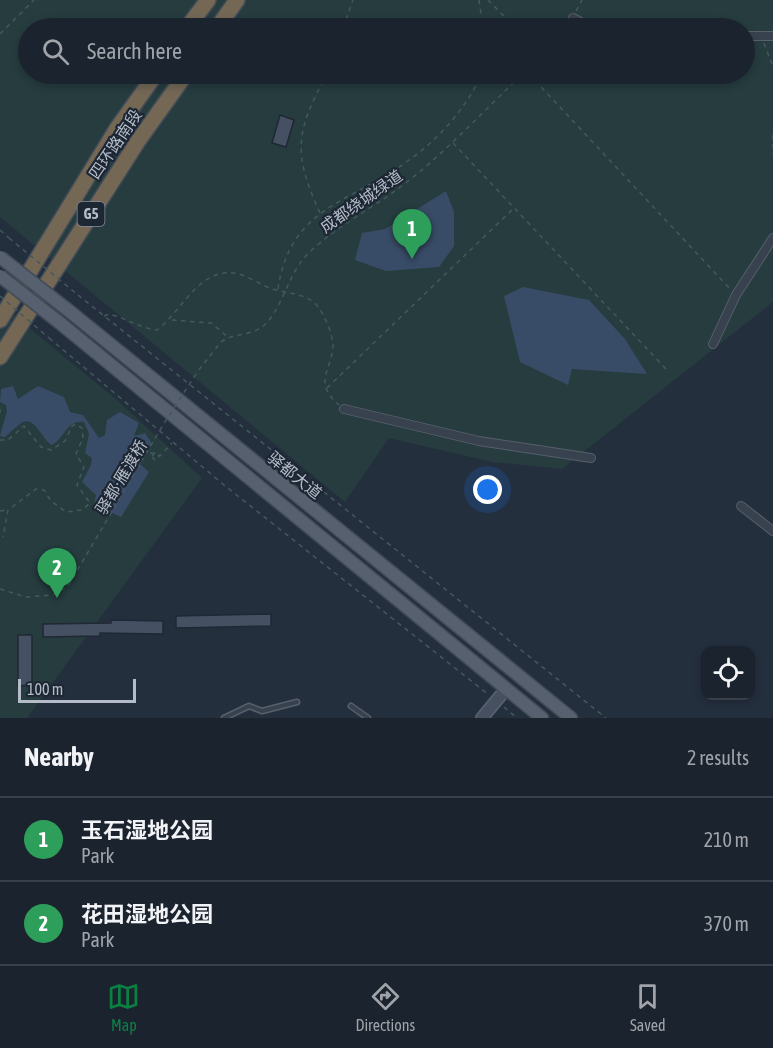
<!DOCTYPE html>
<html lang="en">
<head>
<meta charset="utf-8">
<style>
  body { margin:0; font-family:"Asap Condensed","Noto Sans SC",sans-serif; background:#242b36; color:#f1f3f6 }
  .controls { position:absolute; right:18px; bottom:18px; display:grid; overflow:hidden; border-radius:12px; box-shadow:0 3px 9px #0003 }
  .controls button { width:54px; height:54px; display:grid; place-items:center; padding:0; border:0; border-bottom:2px solid #39404a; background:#1b232e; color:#f1f3f6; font:30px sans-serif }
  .scale { position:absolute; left:18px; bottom:15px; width:118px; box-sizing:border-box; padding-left:6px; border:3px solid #b4bcc9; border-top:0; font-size:16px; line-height:21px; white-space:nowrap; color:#b4bcc9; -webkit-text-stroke:4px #1d2633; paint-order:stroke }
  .you { position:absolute; left:488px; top:490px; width:21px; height:21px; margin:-15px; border:4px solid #fff; border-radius:50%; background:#1a73e8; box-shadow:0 0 0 9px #1a73e833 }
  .badge { display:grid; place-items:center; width:39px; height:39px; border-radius:50%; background:#0b8043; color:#fff; font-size:20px; font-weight:700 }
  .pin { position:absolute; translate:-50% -50px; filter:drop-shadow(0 2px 3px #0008) }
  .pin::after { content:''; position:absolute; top:32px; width:21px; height:18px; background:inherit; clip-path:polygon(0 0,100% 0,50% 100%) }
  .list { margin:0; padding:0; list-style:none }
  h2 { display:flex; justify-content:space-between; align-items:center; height:78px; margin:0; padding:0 24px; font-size:26px }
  h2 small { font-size:20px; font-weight:400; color:#a0a4aa }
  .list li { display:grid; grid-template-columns:39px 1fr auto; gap:18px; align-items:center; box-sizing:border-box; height:84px; padding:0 24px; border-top:2px solid #39404a }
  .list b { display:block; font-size:22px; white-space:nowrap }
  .list p { margin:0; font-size:20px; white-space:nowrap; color:#a0a4aa }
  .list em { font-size:20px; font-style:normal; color:#a0a4aa }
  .icon { flex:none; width:33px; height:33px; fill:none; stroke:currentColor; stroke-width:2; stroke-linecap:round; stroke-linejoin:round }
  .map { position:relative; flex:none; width:773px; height:718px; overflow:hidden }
  .search { position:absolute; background:#1b232e; box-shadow:0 3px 9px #0003; left:18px; right:18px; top:18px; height:66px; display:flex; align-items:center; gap:15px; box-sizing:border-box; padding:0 21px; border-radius:33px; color:#a0a4aa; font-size:22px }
  .sheet { height:246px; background:#1b232e }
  nav { display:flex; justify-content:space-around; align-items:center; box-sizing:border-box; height:84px; border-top:2px solid #39404a; background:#1b232e; font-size:16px; color:#a0a4aa }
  nav a { display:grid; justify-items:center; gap:3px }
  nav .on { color:#0b8043 }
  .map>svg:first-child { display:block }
</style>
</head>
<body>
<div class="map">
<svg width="773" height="718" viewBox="0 0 773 718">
  <rect width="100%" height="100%" fill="#242f3e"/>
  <!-- green -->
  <g fill="#263c3f" fill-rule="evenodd">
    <path d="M 0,0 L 773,0 L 773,302 L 562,469 L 492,462 L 389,438 L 345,502 L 0,217 ZM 28,28 L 744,28 L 744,74 L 28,74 Z"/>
    <path d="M 0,304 L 117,400 L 202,478 L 27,718 L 0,718 Z"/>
  </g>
  <!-- water -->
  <g fill="#394c67">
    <path d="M 446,191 L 454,212 L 454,246 L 439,267 L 386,271 L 355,260 L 362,233 L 385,229 Z"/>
    <path d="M 523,287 L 589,300 L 625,339 L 647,374 L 572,369 L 568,385 L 520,362 L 504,296 Z"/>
    <path d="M 13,386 L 18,399 L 38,386 L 64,397 L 70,412 L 83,415 L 99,438 L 105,435 L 107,420 L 120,412 L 139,423 L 134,436 L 145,433 L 152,444 L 140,464 L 149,472 L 121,517 L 101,508 L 93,509 L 96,495 L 82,482 L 91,465 L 92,458 L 85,453 L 89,434 L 84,422 C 66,420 66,437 52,445 C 41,439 34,413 20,424 C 14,428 10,433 5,437 L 0,436 L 7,411 L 6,405 L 0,402 L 1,389 Z"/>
  </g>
  <!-- building -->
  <g fill="#455162" stroke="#1f2835" stroke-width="1.5">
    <path d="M 280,115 L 294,120 L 286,147 L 272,143 Z"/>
    <path d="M 271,614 L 271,626 L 176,628 L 176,616 Z"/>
    <path d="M 111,620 L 163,621 L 163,634 L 100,633 L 100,636 L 43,637 L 43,624 L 111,623 Z"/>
    <path d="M 18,635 L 32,635 L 32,685 L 18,686 Z"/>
  </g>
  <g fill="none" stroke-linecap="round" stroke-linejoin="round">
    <!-- lane casing -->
    <g stroke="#565f6c" stroke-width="7">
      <g id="lane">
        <path d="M 351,706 L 368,718"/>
        <path d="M 224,718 L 249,706 L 262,711 L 297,702"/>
      </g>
    </g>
    <!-- street casing -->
    <g stroke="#565f6c" stroke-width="10">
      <g id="street">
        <path d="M 573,18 L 584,24 L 619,28"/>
        <path d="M 744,36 L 773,36"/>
        <path d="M 713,344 L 736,295 L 773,238"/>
        <path d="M 344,409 L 479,441 L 591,458"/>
        <path d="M 741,506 L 773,531"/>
      </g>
    </g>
    <!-- secondary casing -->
    <g stroke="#565f6c" stroke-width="14">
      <path id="secondary" d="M 482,718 L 506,689"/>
    </g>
    <!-- primary casing -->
    <g stroke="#414a57" stroke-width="15">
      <g id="primary">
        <path d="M 68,310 L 571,718"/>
        <path d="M 60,323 L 542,718"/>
      </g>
    </g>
    <!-- highway casing -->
    <g stroke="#434c59" stroke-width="18">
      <g id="highway">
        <path d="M 187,28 L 208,0"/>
        <path d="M 217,28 L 237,0"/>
        <path d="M 0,320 L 118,127 L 156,74"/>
        <path d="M 0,357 L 138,141 L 186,74"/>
      </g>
    </g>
    <!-- path -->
    <g stroke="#44595c" stroke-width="1.5" stroke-dasharray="4.5 4.5" stroke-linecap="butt">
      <path d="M 479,0 L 483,28"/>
      <path d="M 488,0 L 516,28"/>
      <path d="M 576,11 L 582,0"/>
      <path d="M 343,28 L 353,0"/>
      <path d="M 563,28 L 568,22"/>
      <path d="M 0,34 L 34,0"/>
      <path d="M 764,43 L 773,67"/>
      <path d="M 529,74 L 731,290"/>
      <path d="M 773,135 L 773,154"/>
      <path d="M 453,143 L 666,369"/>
      <path d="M 320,213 C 292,152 296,131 327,74"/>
      <path d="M 0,230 L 9,238"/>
      <path d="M 278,289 C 290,205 354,202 409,160 C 440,138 466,108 482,74"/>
      <path d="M 78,295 L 606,718"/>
      <path d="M 104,316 L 109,314 C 126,318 139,328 157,330 C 183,310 201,264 239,274 C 250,277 261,285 272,289 C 286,293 300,293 312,301 C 322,307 333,334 333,346 C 332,370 312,382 339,405"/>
      <path d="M 172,320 L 211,323 L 228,337"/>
      <path d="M 49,338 L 224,485 L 489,695"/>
      <path d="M 221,342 C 232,333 250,336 262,327 C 280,314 288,276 304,258 C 334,226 373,209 407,182 C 448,150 484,110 523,74"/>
      <path d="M 327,388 L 514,208"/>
      <path d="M 0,409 L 0,413"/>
      <path d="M 0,440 L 8,440 L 24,426 L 41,447 L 51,450 L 65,441 L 72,426 L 76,424 L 82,428 L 83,438 L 76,454 L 84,467 L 77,485 L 90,503 L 82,510 L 66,512 L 51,501 L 44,490 L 36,489 L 8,510 L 3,537"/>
      <path d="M 152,456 L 156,452 L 160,456 L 172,443"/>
      <path d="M 152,457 L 155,460 L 159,457"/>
      <path d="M 0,511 L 7,510"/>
      <path d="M 0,589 L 26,597"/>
      <path d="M 504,707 L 517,718"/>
    </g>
    <!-- lane -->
    <use href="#lane" stroke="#38414e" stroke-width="4"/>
    <!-- street -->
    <use href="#street" stroke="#38414e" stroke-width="8"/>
    <!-- secondary -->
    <use href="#secondary" stroke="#465061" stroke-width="10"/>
    <!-- primary -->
    <use href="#primary" stroke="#56606e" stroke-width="12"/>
    <!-- highway -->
    <use href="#highway" stroke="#746855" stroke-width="15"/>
    <!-- primary-bridge casing -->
    <g stroke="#414a57" stroke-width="15" stroke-linecap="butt">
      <g id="primary-bridge">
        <path d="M 0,257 L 68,310"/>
        <path d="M 0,276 L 60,323"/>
      </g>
    </g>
    <!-- path-bridge -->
    <g stroke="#44595c" stroke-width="1.5" stroke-dasharray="4.5 4.5" stroke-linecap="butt">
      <path d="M 9,238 L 78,295"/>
      <path d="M 0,296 L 49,338"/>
      <path d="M 150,453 L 156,453 L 159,457"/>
      <path d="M 26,597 L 53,595 L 68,586 L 163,425 L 198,371 L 221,342"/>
    </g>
    <!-- primary-bridge -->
    <use href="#primary-bridge" stroke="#56606e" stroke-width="12"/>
  </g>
  <g text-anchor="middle" stroke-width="4.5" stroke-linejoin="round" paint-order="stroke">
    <!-- shield labels -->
    <rect fill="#1d2633" stroke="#878f9c" stroke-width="1.5" x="77.5" y="202" width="27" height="24" rx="4.5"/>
    <g font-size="15" font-weight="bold" fill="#b4bcc9">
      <text x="91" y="219">G5</text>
    </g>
    <!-- street labels -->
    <g font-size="16" fill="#b4bcc9" stroke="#1d2633">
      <text transform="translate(115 144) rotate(-56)" y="6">四环路南段</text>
      <text transform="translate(361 201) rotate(-35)" y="6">成都绕城绿道</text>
      <text transform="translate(295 475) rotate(39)" y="6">驿都大道</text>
      <text transform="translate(121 477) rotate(-59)" y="6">驿都·雁渡桥</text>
    </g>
  </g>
</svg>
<div class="controls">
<button><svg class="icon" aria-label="locate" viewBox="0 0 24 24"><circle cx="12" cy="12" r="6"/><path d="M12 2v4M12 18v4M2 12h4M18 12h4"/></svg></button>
</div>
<div class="scale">100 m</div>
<div class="you"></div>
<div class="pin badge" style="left:412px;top:259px;background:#2e9e5b">1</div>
<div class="pin badge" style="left:57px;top:598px;background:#2e9e5b">2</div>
<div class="search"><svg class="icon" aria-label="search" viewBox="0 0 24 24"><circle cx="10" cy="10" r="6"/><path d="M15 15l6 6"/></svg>Search here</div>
</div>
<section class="sheet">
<h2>Nearby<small>2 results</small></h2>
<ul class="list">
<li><span class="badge" style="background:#2e9e5b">1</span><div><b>玉石湿地公园</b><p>Park</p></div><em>210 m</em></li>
<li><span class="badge" style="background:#2e9e5b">2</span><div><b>花田湿地公园</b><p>Park</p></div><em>370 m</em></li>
</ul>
</section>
<nav>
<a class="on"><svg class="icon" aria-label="map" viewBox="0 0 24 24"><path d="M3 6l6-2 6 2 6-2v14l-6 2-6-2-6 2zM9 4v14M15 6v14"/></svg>Map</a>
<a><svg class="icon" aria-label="directions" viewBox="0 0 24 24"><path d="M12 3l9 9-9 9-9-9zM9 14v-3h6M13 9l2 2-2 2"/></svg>Directions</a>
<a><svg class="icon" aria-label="saved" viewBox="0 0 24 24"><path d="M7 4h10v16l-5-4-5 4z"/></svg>Saved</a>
</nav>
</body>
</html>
